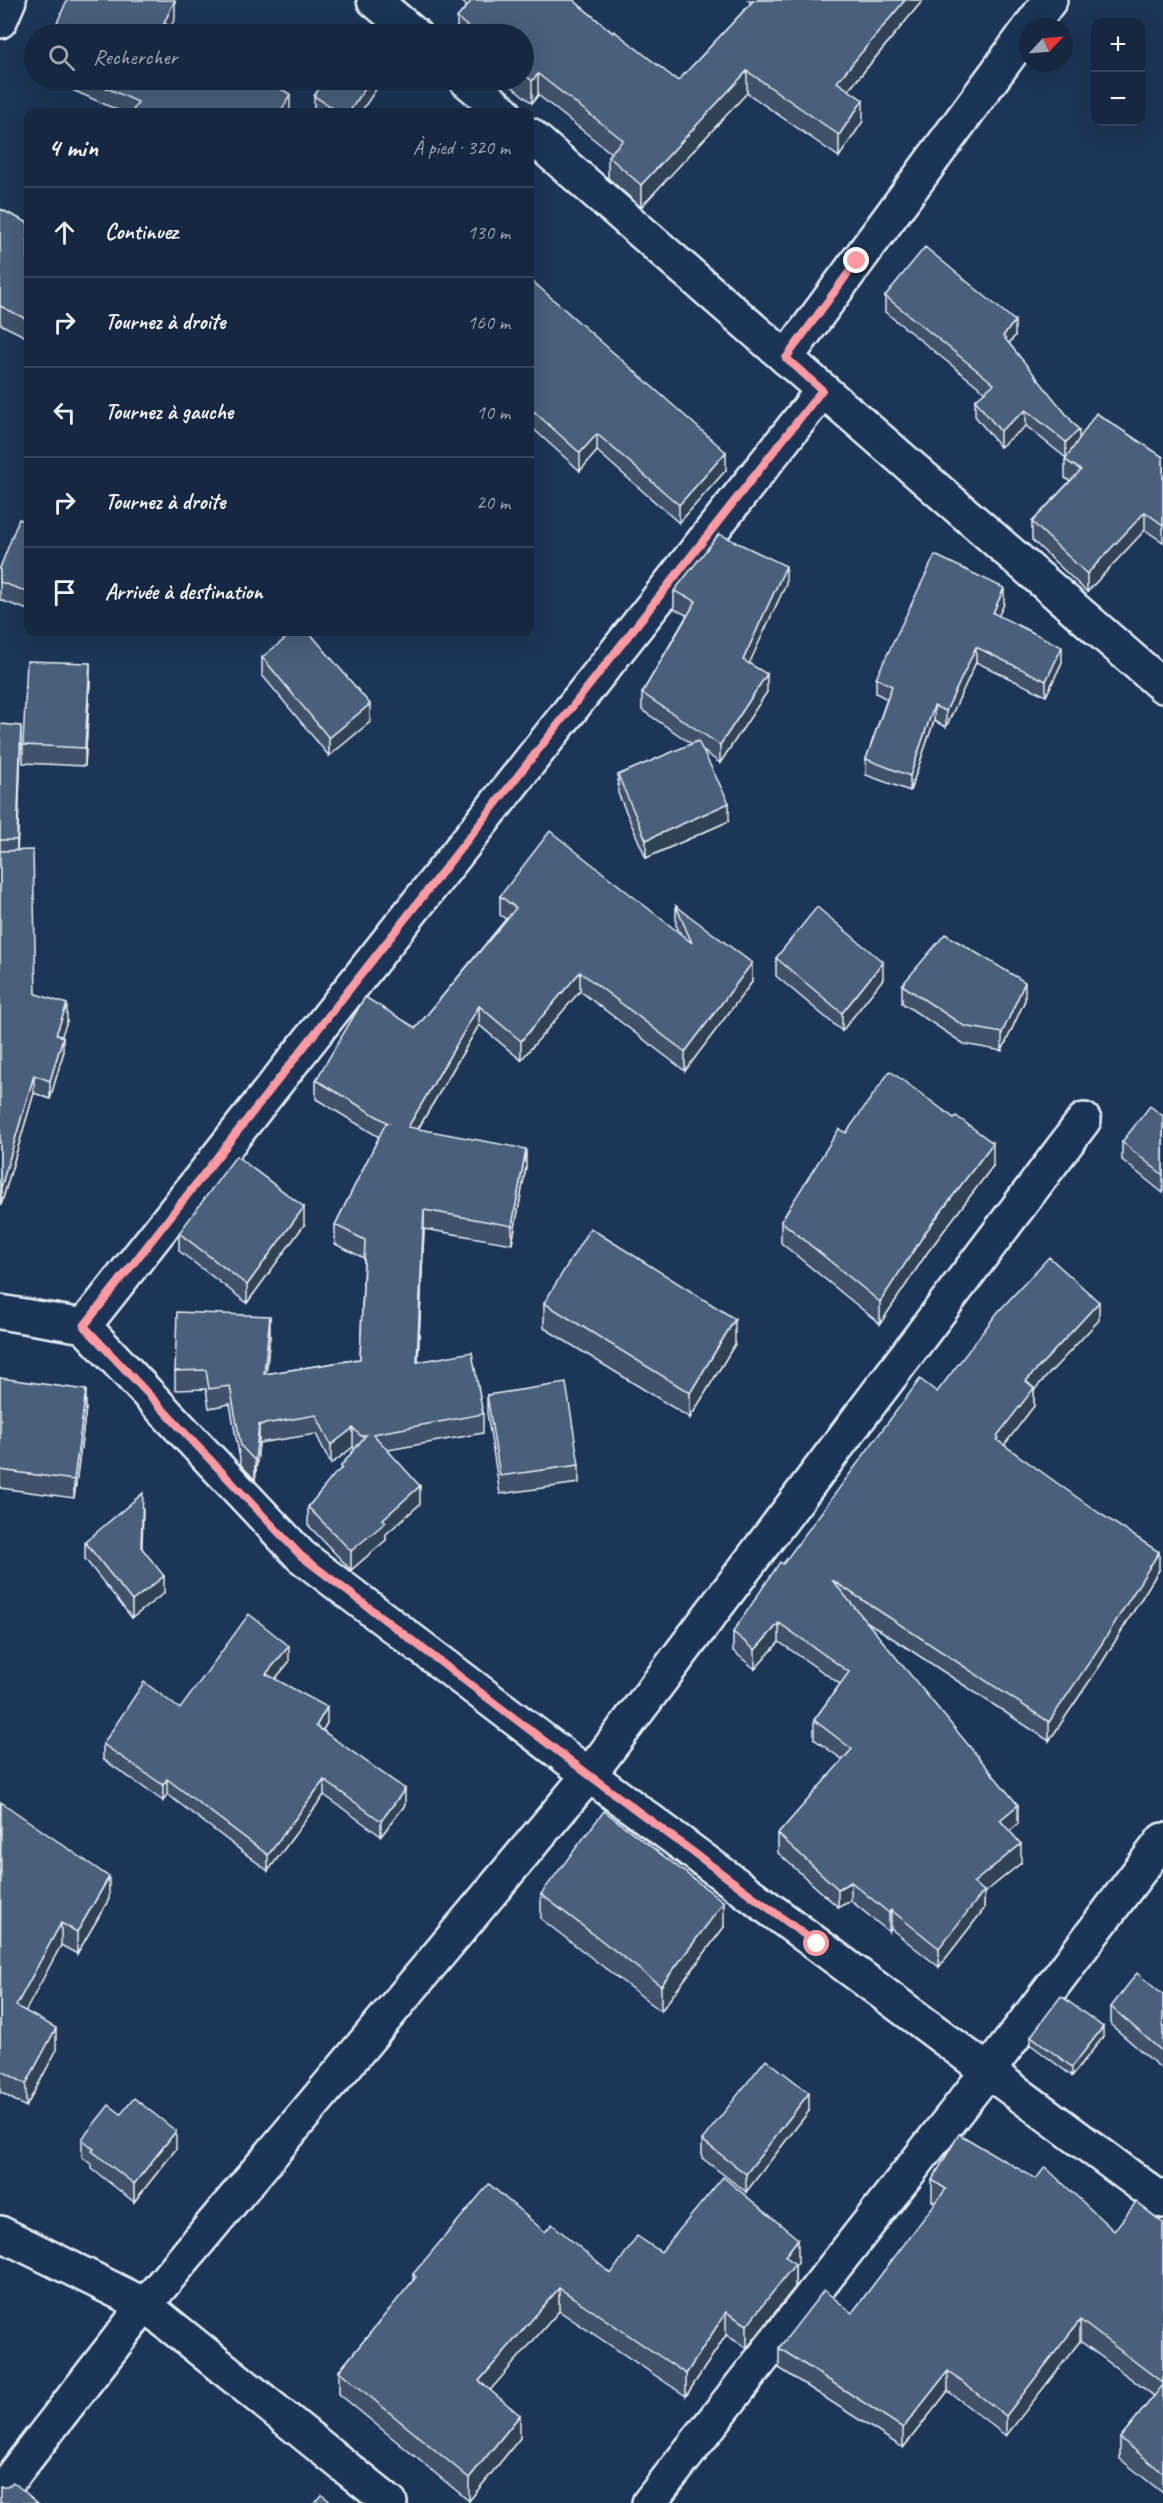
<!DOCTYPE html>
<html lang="fr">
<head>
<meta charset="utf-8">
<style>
  body { margin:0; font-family:Caveat,sans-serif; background:#1f3048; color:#f1f3f6 }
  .controls { position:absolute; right:18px; top:18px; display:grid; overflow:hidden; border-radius:12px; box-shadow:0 6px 24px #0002 }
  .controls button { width:54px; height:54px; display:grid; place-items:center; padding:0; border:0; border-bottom:2px solid #35445a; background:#162841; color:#f1f3f6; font:30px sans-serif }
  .compass { position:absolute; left:1019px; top:18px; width:54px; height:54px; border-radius:50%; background:#162841; box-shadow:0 6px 24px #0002; rotate:64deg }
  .stop { position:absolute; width:18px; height:18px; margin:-14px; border:4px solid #ff9aa2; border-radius:50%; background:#fff }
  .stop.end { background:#ff9aa2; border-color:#fff; box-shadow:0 2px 6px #0008 }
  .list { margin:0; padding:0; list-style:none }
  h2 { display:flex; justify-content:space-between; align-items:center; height:78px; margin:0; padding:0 24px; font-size:26px }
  h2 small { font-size:20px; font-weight:400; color:#9ea6b1 }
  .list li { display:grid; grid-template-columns:39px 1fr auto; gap:18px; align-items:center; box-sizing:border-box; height:90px; padding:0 24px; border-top:2px solid #35445a }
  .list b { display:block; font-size:22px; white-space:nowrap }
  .list em { font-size:20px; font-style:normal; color:#9ea6b1 }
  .icon { flex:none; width:33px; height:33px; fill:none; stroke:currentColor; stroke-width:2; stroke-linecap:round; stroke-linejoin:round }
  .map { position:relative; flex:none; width:1163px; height:2503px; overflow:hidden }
  .search { position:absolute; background:#162841; box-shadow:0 6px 24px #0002; left:24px; top:24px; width:510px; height:66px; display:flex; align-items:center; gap:15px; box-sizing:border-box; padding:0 21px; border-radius:33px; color:#9ea6b1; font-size:22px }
  .panel { position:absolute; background:#162841; box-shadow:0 6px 24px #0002; left:24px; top:108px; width:510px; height:528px; border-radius:12px }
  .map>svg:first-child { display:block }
</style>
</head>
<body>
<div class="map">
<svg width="1163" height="2503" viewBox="0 0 1163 2503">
  <rect width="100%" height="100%" fill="#1d3557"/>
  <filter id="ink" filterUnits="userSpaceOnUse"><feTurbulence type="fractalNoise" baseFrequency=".0167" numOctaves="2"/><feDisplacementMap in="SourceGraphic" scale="12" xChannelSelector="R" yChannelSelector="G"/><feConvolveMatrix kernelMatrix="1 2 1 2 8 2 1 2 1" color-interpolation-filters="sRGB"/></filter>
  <g filter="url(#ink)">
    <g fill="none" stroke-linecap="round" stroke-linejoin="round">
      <!-- minor casing -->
      <g stroke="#e8f1f8" stroke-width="38">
        <g id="minor">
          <path d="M 374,0 L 414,34"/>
          <path d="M 0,21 L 9,0"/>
          <path d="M 1030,27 L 1050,0"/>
          <path d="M 466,80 L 504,112"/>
          <path d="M 530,135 L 1163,686"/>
          <path d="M 786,358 L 1028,30"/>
          <path d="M 0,1312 L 84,1326 L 301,1556 L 589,1775 L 1163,2201"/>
          <path d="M 84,1326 L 823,390"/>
          <path d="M 0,2233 L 145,2305 L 390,2503"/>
          <path d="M 0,2492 L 145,2305 L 589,1775 L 1084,1120"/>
          <path d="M 649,2503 L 988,2071 L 1163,1840"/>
        </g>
      </g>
      <!-- minor -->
      <use href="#minor" stroke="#1d3557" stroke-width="33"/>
    </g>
    <!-- wall -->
    <g fill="#3f5169" stroke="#e8f1f8" stroke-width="1.5">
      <path d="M 460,0 L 573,0 L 613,33 L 678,81 L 751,3 L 748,0 L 923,0 L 849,90 L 863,121 L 839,157 L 747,93 L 641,207 L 608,178 L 608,156 L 611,153 L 538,95 L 532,103 L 504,80 L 524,80 L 524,34 L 457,34 L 457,18 L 467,6 Z"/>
      <path d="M 50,80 L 265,80 L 290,112 L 122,112 Z"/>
      <path d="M 325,80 L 382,80 L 361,112 L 314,112 L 314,96 Z"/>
      <path d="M 0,209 L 28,223 L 28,338 L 0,324 Z"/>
      <path d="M 530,267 L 530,279 L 726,470 L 679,523 L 597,451 L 580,471 L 530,426 Z"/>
      <path d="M 885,296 L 1015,336 L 1009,343 L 1079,439 L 1163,457 L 1163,542 L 1145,530 L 1087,592 L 1032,540 L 1032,522 L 1070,481 L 1065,478 L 1065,460 L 1066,458 L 1026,426 L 1000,447 L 975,416 L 975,400 L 985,392 L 885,312 Z"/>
      <path d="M 28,522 L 28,610 L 0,600 L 0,568 Z"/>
      <path d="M 786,584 L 749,663 L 767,692 L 720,763 L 703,751 L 729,821 L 646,858 L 618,793 L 618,775 L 692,744 L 642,710 L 642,693 L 687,615 L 674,609 L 674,591 Z"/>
      <path d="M 1004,604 L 998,616 L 1062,662 L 1046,696 L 976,662 L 946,727 L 934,721 L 910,791 L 866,775 L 866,759 L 887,699 L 876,693 L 876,678 Z"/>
      <path d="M 262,657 L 370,722 L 329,756 L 262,675 Z"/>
      <path d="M 90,681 L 85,766 L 23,763 L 23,745 Z"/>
      <path d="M 0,724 L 21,744 L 17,850 L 36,994 L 67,1021 L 61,1036 L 63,1054 L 50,1099 L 34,1093 L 1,1205 L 0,1205 Z"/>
      <path d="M 500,896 L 680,933 L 676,925 L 676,906 L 752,982 L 685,1071 L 580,991 L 521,1060 L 479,1025 L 418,1129 L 526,1167 L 512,1244 L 424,1229 L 418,1361 L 483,1414 L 483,1433 L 388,1450 L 420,1504 L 386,1534 L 386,1540 L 351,1570 L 308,1525 L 308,1507 L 341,1469 L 341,1466 L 355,1449 L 353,1447 L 331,1464 L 316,1434 L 259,1443 L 255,1480 L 241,1465 L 230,1404 L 209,1408 L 206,1389 L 175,1390 L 175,1371 L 270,1335 L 266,1374 L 360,1359 L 364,1258 L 335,1244 L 335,1225 L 379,1137 L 316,1099 L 316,1080 L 416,1028 L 506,919 L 500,915 Z"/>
      <path d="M 776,958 L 883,979 L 842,1031 L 776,976 Z"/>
      <path d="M 902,985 L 1025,1000 L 1002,1051 L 964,1044 L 902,1003 Z"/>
      <path d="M 1163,1116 L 1163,1193 L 1122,1160 L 1122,1142 Z"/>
      <path d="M 846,1133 L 993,1166 L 927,1253 L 880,1324 L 781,1243 L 781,1221 Z"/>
      <path d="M 304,1225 L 247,1303 L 179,1251 L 179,1233 Z"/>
      <path d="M 544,1303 L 735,1344 L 690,1418 L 544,1328 Z"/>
      <path d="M 1099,1320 L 1034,1390 L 1034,1406 L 1004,1445 L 1159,1570 L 1101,1664 L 1049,1741 L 866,1621 L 1018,1824 L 1010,1831 L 1021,1863 L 984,1893 L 984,1909 L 939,1967 L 891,1929 L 889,1932 L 851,1901 L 838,1907 L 778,1853 L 778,1834 L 843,1760 L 814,1739 L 814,1720 L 840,1684 L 779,1642 L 755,1669 L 733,1651 L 733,1632 L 783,1564 L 937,1392 Z"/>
      <path d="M 0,1378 L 86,1408 L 74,1498 L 0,1488 Z"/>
      <path d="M 487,1395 L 579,1465 L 579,1483 L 500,1494 L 487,1413 Z"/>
      <path d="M 143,1510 L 142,1548 L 164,1593 L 132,1618 L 85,1559 L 85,1542 Z"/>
      <path d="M 289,1662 L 275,1679 L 327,1723 L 323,1730 L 405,1805 L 381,1836 L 324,1795 L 268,1871 L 167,1794 L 163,1801 L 103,1759 L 103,1744 L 180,1709 Z"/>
      <path d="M 0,1803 L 109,1899 L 77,1954 L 61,1945 L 25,2011 L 56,2051 L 26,2107 L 0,2092 Z"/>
      <path d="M 541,1894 L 724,1927 L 661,2011 L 541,1919 Z"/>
      <path d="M 1163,1995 L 1163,2070 L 1111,2025 L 1111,2007 Z"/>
      <path d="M 1031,2036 L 1103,2037 L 1072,2076 L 1031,2045 Z"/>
      <path d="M 809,2111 L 746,2192 L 702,2158 L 702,2140 Z"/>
      <path d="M 121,2114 L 176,2149 L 134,2202 L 92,2169 L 92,2165 L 82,2157 L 82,2139 Z"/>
      <path d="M 932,2180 L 1114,2231 L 1163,2223 L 1163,2493 L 1120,2459 L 1120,2438 L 1154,2396 L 1080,2341 L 1006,2436 L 948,2391 L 903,2448 L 779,2368 L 779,2348 L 852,2313 L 936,2203 L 932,2201 Z"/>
      <path d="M 545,2232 L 611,2274 L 661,2252 L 798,2262 L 795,2266 L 795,2287 L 747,2348 L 726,2335 L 686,2396 L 559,2311 L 490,2390 L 520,2438 L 469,2501 L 339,2394 L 339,2371 L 413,2281 L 413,2274 Z"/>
    </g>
    <!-- shaded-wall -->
    <g fill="#334255" stroke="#e8f1f8" stroke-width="1.5">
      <path d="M 175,0 L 175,18 L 167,34 L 164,23 Z"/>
      <path d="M 905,0 L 923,0 L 837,104 L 837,82 Z"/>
      <path d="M 747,71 L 747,93 L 641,207 L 641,185 Z"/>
      <path d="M 538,74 L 538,95 L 532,103 L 532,81 Z"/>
      <path d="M 371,80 L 382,80 L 361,112 L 349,112 Z"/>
      <path d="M 290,94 L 290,112 L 281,112 Z"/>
      <path d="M 863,100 L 863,121 L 839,157 L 839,135 Z"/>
      <path d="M 1015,321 L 1015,336 L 1003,351 L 1003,336 Z"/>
      <path d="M 1026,410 L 1026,426 L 1000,447 L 1000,431 Z"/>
      <path d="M 1079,430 L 1079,445 L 1066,458 L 1066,442 Z"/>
      <path d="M 597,434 L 597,451 L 580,471 L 580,453 Z"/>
      <path d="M 726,452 L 726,470 L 679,523 L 679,505 Z"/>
      <path d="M 1145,512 L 1145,530 L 1087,592 L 1087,574 Z"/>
      <path d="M 786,566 L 786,584 L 743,677 L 743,660 Z"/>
      <path d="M 1004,588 L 1004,604 L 993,628 L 993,613 Z"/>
      <path d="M 976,647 L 976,662 L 946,727 L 946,711 Z"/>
      <path d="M 1062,647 L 1062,662 L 1046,696 L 1046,681 Z"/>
      <path d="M 90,663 L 90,681 L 85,766 L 85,748 Z"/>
      <path d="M 767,674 L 767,692 L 720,763 L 720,745 Z"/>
      <path d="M 370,704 L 370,722 L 329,756 L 329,738 Z"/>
      <path d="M 934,706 L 934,721 L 910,791 L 910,776 Z"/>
      <path d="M 21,726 L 21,744 L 17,858 L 17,840 Z"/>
      <path d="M 729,803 L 729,821 L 646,858 L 646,840 Z"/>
      <path d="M 883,962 L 883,979 L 842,1031 L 842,1013 Z"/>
      <path d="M 752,963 L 752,982 L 685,1071 L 685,1052 Z"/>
      <path d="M 580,972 L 580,991 L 521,1060 L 521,1041 Z"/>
      <path d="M 1025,982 L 1025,1000 L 1002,1051 L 1002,1033 Z"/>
      <path d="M 67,1004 L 67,1021 L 56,1052 L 56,1034 Z"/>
      <path d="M 479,1006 L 479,1025 L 408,1146 L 408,1127 Z"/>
      <path d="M 63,1037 L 63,1054 L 50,1099 L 50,1081 Z"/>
      <path d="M 34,1075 L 34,1093 L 1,1205 L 1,1187 Z"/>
      <path d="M 993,1143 L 993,1166 L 927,1253 L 880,1324 L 880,1302 L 927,1230 Z"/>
      <path d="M 526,1149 L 526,1167 L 512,1244 L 512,1226 Z"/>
      <path d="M 304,1207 L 304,1225 L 247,1303 L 247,1285 Z"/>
      <path d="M 424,1210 L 424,1229 L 417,1380 L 417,1362 Z"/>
      <path d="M 1099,1302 L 1099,1320 L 1034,1390 L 1034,1406 L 999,1452 L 997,1436 L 1026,1381 Z"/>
      <path d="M 270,1316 L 270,1335 L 264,1393 L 264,1374 Z"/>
      <path d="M 735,1319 L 735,1344 L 690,1418 L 690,1393 Z"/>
      <path d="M 86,1390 L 86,1408 L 74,1498 L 74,1480 Z"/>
      <path d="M 259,1425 L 259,1443 L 255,1480 L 255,1461 Z"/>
      <path d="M 353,1428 L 353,1447 L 331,1464 L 331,1445 Z"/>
      <path d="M 420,1486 L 420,1504 L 386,1534 L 386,1540 L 351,1570 L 351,1551 L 383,1519 Z"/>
      <path d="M 1159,1552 L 1159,1570 L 1101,1664 L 1049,1741 L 1049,1722 Z"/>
      <path d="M 164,1576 L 164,1593 L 132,1618 L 132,1601 Z"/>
      <path d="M 779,1623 L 779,1642 L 755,1669 L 755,1650 Z"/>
      <path d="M 289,1646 L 289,1662 L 266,1690 L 266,1674 Z"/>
      <path d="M 327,1707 L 327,1723 L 316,1741 L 316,1726 Z"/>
      <path d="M 167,1779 L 167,1794 L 163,1801 L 163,1785 Z"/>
      <path d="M 324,1780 L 324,1795 L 268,1871 L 268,1855 Z"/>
      <path d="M 405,1789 L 405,1805 L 381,1836 L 381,1821 Z"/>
      <path d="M 1018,1805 L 1018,1824 L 1000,1839 L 1000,1820 Z"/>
      <path d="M 1021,1844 L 1021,1863 L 984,1893 L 984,1909 L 939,1967 L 939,1948 L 973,1883 Z"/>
      <path d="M 109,1877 L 109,1899 L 77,1954 L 77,1932 Z"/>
      <path d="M 851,1882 L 851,1901 L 838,1907 L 838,1889 Z"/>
      <path d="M 724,1902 L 724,1927 L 661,2011 L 661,1986 Z"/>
      <path d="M 891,1910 L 891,1929 L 889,1932 L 889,1913 Z"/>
      <path d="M 61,1923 L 61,1945 L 16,2029 L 16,2006 Z"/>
      <path d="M 1103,2027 L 1103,2037 L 1072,2076 L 1072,2067 Z"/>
      <path d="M 56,2028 L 56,2051 L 26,2107 L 26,2084 Z"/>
      <path d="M 809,2093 L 809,2111 L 746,2192 L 746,2174 Z"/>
      <path d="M 176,2131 L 176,2149 L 134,2202 L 134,2184 Z"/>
      <path d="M 798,2239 L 798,2262 L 795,2266 L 795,2287 L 747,2348 L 747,2325 L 785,2256 Z"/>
      <path d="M 559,2288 L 559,2311 L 479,2403 L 479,2381 Z"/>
      <path d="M 726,2312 L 726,2335 L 686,2396 L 686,2374 Z"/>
      <path d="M 1080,2320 L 1080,2341 L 1006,2436 L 1006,2416 Z"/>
      <path d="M 948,2371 L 948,2391 L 903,2448 L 903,2428 Z"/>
      <path d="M 520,2415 L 520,2438 L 469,2501 L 469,2478 Z"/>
    </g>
    <!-- building -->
    <g fill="#495e7a" stroke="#e8f1f8" stroke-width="1.5">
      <path d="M 67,0 L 175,0 L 164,23 L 185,34 L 52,34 Z"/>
      <path d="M 472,0 L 573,0 L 613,33 L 614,31 L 678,81 L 754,0 L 905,0 L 837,82 L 863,100 L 839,135 L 747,71 L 641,185 L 608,156 L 623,140 L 538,74 L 532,81 L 524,74 L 524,34 L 477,34 L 457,18 Z"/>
      <path d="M 89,80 L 265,80 L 290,94 L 281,112 L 132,112 L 138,102 Z"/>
      <path d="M 325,80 L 371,80 L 349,112 L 339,112 L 314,96 Z"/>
      <path d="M 0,209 L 28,223 L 28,320 L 0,306 Z"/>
      <path d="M 925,247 L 1015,321 L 1003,336 L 1079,430 L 1066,442 L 1026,410 L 1000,431 L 975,400 L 994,384 L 885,296 Z"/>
      <path d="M 530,279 L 726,452 L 679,505 L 597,434 L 580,453 L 530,408 Z"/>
      <path d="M 1096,413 L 1163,457 L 1163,525 L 1145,512 L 1087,574 L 1032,522 L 1081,470 L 1065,460 Z"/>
      <path d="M 19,519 L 28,522 L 28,592 L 0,582 L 0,568 Z"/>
      <path d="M 719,534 L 786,566 L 743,660 L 767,674 L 720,745 L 642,693 L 696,601 L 674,591 Z"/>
      <path d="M 935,555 L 1004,588 L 993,613 L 1062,647 L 1046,681 L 976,647 L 946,711 L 934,706 L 910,776 L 866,759 L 892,686 L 876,678 Z"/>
      <path d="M 294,632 L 309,632 L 370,704 L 329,738 L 262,657 Z"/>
      <path d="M 27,661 L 90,663 L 85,748 L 23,745 Z"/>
      <path d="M 0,724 L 21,726 L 17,840 L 0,840 Z"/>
      <path d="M 698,741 L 729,803 L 646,840 L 618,775 Z"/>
      <path d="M 550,831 L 692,943 L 676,906 L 752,963 L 685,1052 L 580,972 L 521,1041 L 479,1006 L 408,1127 L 526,1149 L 512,1226 L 424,1210 L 417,1362 L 472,1352 L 483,1414 L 373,1434 L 420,1486 L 383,1519 L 386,1522 L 351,1551 L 308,1507 L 334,1475 L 342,1468 L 341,1466 L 366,1435 L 361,1436 L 353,1428 L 331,1445 L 316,1415 L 259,1425 L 255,1461 L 241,1446 L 230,1386 L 209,1389 L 206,1370 L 175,1371 L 177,1312 L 270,1316 L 264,1374 L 360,1359 L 365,1240 L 335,1225 L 386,1123 L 388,1123 L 316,1080 L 365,997 L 416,1028 L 516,908 L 500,896 Z"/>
      <path d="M 33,850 L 36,994 L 67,1004 L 56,1034 L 63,1037 L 50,1081 L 34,1075 L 1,1187 L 0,1187 L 0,851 Z"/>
      <path d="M 817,907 L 883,962 L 842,1013 L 776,958 Z"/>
      <path d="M 945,934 L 1025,982 L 1002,1033 L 964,1026 L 902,985 Z"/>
      <path d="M 890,1071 L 954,1118 L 956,1116 L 993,1143 L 927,1230 L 880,1302 L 781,1221 L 839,1129 L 846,1133 Z"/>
      <path d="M 1150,1106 L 1163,1116 L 1163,1175 L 1122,1142 Z"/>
      <path d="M 236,1156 L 304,1207 L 247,1285 L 179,1233 Z"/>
      <path d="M 590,1228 L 735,1319 L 690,1393 L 544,1303 Z"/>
      <path d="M 1049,1257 L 1099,1302 L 1026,1381 L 1034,1388 L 997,1436 L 999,1438 L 997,1440 L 1099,1513 L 1159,1552 L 1101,1645 L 1049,1722 L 832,1580 L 1018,1805 L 1000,1820 L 1021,1844 L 973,1883 L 984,1891 L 939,1948 L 891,1910 L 889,1913 L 851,1882 L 838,1889 L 778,1834 L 852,1749 L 814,1720 L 849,1672 L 779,1623 L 755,1650 L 733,1632 L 780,1562 L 783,1564 L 920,1379 L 937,1392 L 998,1312 Z"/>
      <path d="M 0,1378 L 86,1390 L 74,1480 L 0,1470 Z"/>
      <path d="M 566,1383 L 579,1465 L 500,1476 L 487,1395 Z"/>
      <path d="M 143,1493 L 141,1547 L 164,1576 L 132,1601 L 85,1542 Z"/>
      <path d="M 249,1614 L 289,1646 L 266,1674 L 327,1707 L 316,1726 L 405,1789 L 381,1821 L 324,1780 L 268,1855 L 167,1779 L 163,1785 L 103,1744 L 144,1682 L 180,1709 Z"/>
      <path d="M 1,1802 L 109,1877 L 77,1932 L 61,1923 L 16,2006 L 56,2028 L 26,2084 L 0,2070 Z"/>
      <path d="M 604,1811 L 724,1902 L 661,1986 L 541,1894 Z"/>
      <path d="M 1137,1973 L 1163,1995 L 1163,2052 L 1111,2007 Z"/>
      <path d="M 1061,1996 L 1103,2027 L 1072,2067 L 1031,2036 Z"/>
      <path d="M 766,2059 L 809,2093 L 746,2174 L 702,2140 Z"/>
      <path d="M 134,2098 L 176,2131 L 134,2184 L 92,2151 L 94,2149 L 82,2139 L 109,2105 L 121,2114 Z"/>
      <path d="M 959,2134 L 1036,2179 L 1045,2167 L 1114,2231 L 1136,2202 L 1163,2223 L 1163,2383 L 1080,2320 L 1006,2416 L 948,2371 L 903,2428 L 779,2348 L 824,2290 L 852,2313 L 946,2189 L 932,2180 Z"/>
      <path d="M 723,2177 L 798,2239 L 785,2256 L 795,2264 L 747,2325 L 726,2312 L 686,2374 L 559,2288 L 479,2381 L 520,2415 L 469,2478 L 339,2371 L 416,2277 L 413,2274 L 489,2184 L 545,2232 L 552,2224 L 611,2274 L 637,2236 L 661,2252 Z"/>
      <path d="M 1163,2385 L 1163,2473 L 1120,2438 Z"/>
      <path d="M 13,2482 L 38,2503 L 0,2503 L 0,2487 L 7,2487 Z"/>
      <path d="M 322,2495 L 332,2503 L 315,2503 Z"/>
    </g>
  </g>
  <g fill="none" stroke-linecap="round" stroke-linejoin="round" filter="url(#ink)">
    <!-- route -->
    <path stroke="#ff9aa2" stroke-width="8" d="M 817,1944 L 589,1775 L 301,1556 L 84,1326 L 822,390 L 786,358 L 857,261"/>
  </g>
</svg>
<div class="controls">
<button>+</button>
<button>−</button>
</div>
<svg class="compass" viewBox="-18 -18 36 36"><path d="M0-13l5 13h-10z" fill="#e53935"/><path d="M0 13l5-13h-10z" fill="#9ea6b1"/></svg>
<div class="stop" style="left:817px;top:1944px"></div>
<div class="stop end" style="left:857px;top:261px"></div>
<div class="search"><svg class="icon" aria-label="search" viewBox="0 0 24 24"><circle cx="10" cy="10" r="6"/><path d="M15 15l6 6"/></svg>Rechercher</div>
<section class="panel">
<h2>4 min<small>À pied · 320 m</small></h2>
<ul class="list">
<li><svg class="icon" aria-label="ahead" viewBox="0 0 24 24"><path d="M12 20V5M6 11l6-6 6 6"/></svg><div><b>Continuez</b></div><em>130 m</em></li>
<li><svg class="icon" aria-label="right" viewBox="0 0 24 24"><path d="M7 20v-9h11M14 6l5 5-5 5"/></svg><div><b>Tournez à droite</b></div><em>160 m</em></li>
<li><svg class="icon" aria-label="left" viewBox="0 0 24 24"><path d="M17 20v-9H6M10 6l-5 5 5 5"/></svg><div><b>Tournez à gauche</b></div><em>10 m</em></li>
<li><svg class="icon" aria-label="right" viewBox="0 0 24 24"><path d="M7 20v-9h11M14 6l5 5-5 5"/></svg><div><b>Tournez à droite</b></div><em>20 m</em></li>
<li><svg class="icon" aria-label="arrive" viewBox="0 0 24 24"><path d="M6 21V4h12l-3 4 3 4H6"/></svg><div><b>Arrivée à destination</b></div></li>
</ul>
</section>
</div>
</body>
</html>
